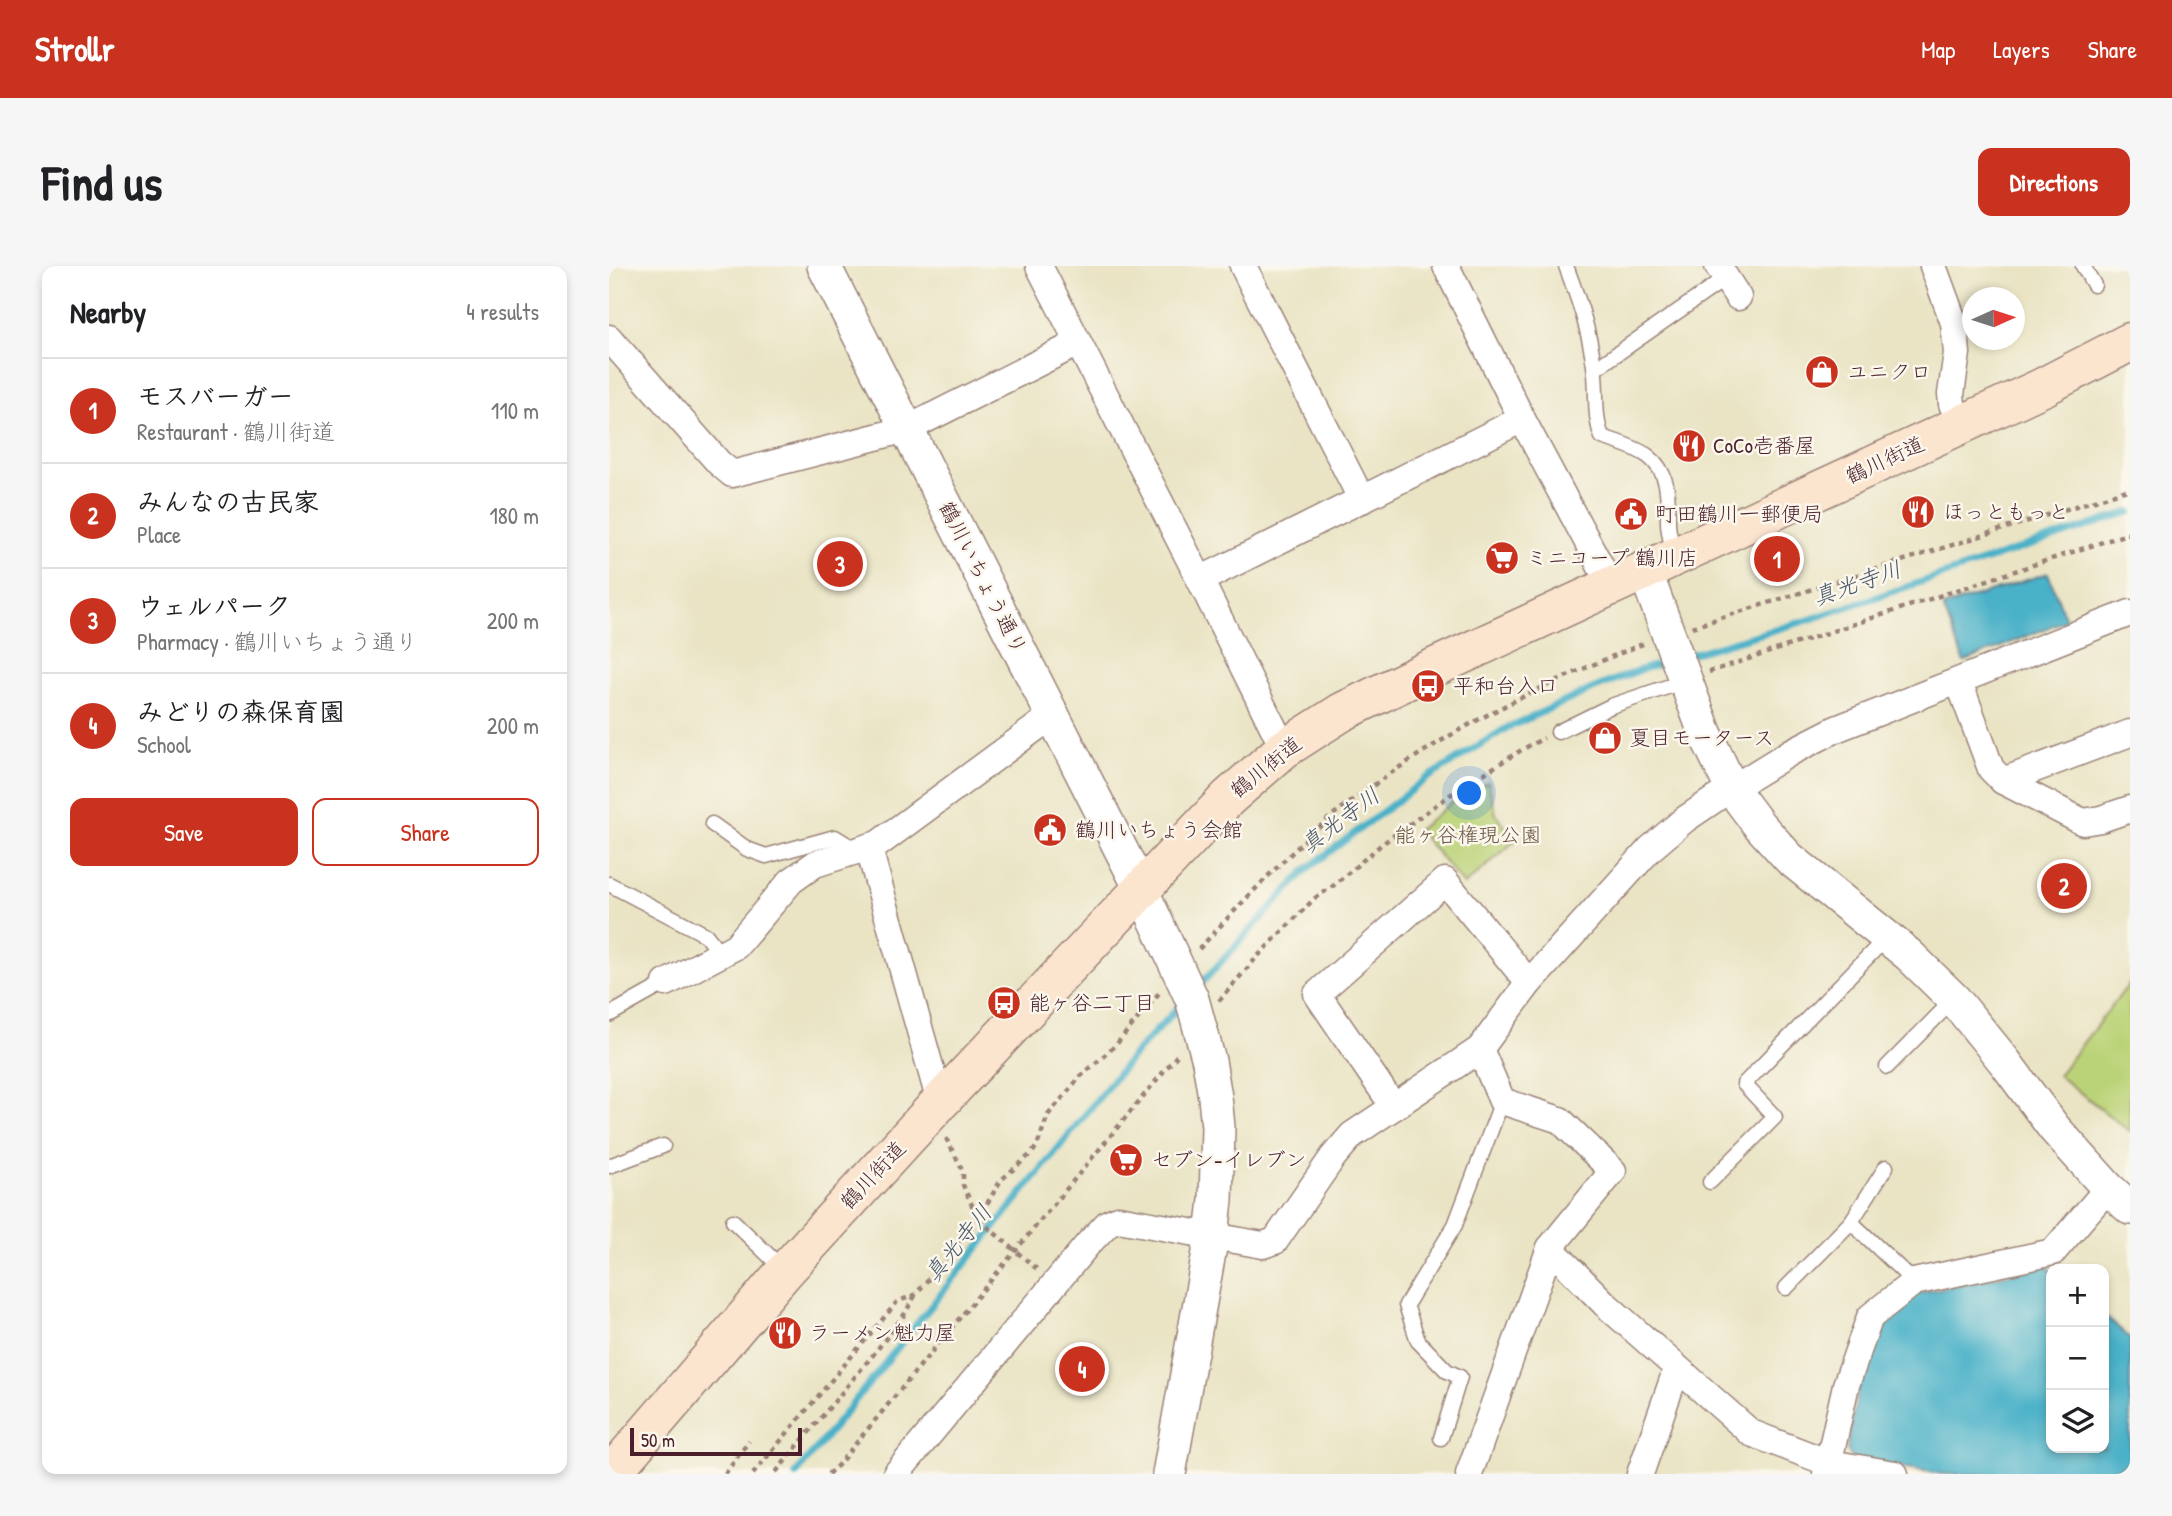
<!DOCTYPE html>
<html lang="en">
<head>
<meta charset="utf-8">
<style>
  body { margin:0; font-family:"Patrick Hand","Klee One",sans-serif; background:#f6f6f6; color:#202124 }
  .controls { position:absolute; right:21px; bottom:21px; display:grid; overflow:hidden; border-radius:14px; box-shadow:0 4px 10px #0003 }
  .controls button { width:63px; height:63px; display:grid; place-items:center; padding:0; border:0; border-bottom:2px solid #e0e0e0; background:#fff; color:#202124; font:35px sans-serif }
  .compass { position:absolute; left:1353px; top:21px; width:63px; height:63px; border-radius:50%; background:#fff; box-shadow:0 4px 10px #0003; rotate:87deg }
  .scale { position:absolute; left:21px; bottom:18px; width:172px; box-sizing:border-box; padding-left:7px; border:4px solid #4a1f2b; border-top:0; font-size:19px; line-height:24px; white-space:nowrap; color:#4a1f2b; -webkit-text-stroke:5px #fbf7ec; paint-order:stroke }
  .you { position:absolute; left:861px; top:528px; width:24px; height:24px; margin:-18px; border:5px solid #fff; border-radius:50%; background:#1a73e8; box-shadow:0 0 0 10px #1a73e833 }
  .badge { display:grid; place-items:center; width:46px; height:46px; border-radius:50%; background:#c8321e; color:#fff; font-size:23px; font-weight:700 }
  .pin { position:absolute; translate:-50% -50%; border:4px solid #fff; box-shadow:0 2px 7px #0006 }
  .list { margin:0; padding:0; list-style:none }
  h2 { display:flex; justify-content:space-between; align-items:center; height:91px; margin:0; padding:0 28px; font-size:30px }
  h2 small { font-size:23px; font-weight:400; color:#757577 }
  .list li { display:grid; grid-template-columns:46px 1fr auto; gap:21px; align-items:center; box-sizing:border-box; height:105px; padding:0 28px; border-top:2px solid #e0e0e0 }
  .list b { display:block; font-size:26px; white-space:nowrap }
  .list p { margin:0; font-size:23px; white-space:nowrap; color:#757577 }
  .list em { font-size:23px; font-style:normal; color:#757577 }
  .actions { display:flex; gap:14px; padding:21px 28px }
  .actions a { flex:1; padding:16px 0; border:2px solid #c8321e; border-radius:14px; text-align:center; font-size:24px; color:#c8321e }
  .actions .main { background:#c8321e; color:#fff }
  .icon { flex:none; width:38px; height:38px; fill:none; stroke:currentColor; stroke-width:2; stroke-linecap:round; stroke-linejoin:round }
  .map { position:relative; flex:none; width:1521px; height:1208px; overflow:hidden; border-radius:14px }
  header { display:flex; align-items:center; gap:42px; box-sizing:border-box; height:98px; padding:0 35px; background:#c8321e; color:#fff }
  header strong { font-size:33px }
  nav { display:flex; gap:38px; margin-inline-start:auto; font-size:24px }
  .intro { display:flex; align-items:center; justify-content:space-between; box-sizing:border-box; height:168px; padding:0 42px }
  h1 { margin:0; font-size:49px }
  .button { padding:18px 32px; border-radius:14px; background:#c8321e; color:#fff; font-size:24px; font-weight:700 }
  main { display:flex; gap:42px; padding:0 42px }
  aside { flex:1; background:#fff; border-radius:14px; box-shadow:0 4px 10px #0003 }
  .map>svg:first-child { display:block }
</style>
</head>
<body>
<header>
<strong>Strollr</strong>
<nav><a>Map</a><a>Layers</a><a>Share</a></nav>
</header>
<div class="intro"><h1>Find us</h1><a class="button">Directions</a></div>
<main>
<aside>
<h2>Nearby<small>4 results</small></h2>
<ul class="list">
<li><span class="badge">1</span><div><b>モスバーガー</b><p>Restaurant · 鶴川街道</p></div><em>110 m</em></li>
<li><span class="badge">2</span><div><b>みんなの古民家</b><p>Place</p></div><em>180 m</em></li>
<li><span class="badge">3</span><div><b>ウェルパーク</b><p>Pharmacy · 鶴川いちょう通り</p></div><em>200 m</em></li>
<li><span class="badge">4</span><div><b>みどりの森保育園</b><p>School</p></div><em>200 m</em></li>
</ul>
<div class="actions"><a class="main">Save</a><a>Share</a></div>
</aside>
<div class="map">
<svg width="1521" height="1208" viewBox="0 0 1521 1208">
  <rect width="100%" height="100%" fill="#fbf7ec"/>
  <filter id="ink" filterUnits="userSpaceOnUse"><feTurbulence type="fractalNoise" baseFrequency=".0143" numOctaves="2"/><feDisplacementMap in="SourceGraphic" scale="14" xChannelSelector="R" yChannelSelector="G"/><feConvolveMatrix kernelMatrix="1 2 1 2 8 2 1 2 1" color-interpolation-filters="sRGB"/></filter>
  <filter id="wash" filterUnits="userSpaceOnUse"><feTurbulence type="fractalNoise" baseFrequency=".00686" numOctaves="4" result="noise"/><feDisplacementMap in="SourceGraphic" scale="28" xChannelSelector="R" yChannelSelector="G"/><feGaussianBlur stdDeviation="1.57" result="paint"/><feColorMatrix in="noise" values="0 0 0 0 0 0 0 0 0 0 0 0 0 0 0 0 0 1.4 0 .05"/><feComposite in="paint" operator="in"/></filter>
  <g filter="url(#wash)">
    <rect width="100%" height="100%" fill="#eae4c5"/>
    <!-- green -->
    <g fill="#bbd378" stroke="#827952" stroke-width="2">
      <path d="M 879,516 L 887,548 L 906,575 L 855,619 L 809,564 L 842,537 Z"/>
      <path d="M 1521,717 L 1521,866 L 1449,809 Z"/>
    </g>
    <!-- water -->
    <g fill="#49b1c8" stroke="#4a687a" stroke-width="2">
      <path d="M 1439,307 L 1457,354 L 1355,396 L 1334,341 Z"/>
      <path d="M 1438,1000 L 1442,1004 L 1442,1182 L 1495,1182 L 1495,1049 L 1521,1072 L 1521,1195 L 1498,1208 L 1334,1208 L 1244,1193 L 1238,1184 L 1256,1086 L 1267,1057 L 1295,1030 Z"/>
    </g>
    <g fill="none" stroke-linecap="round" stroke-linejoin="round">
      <!-- stream -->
      <g stroke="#49b1c8" stroke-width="7">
        <path d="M 1075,390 L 1196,355 L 1521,246"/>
        <path d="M 588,722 L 698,603 L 817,513 L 896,463 L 981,424 L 1031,404 L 1061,395"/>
        <path d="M 187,1208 L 521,793 L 575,735"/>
      </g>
    </g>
  </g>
  <g filter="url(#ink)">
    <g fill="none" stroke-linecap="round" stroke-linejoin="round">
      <!-- service casing -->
      <g stroke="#9a8278" stroke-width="17">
        <g id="service">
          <path d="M 957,0 C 970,35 980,63 985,100 C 989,124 984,148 993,171 C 1008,176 1026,181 1039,190 C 1061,207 1059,231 1059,256 C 1059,267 1063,278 1065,288"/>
          <path d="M 1474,0 L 1485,19"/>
          <path d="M 986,103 L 1117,12"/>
          <path d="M 949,466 L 1002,440 L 1076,415"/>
          <path d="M 103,558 L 138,583 L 157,590 L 226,571 L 249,585"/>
          <path d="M 0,618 L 97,669 L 111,687"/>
          <path d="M 0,749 L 57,717"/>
          <path d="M 1278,801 L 1345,733"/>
          <path d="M 0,900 L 54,880"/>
          <path d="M 1101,916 L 1166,851 L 1135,818 L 1278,671"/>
          <path d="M 124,955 L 176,1005"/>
          <path d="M 1242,956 L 1305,1016"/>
          <path d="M 1177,1022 L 1242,956 L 1277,901"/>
          <path d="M 832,1172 L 851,1111 L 838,1105 L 809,1075 L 797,1039 L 846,959 L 893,835"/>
        </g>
      </g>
      <!-- minor casing -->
      <g stroke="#9a8278" stroke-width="29">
        <g id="minor">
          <path d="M 430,0 L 591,314 L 675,483"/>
          <path d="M 634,0 L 753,234"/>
          <path d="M 837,0 L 913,153 L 1002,320"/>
          <path d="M 1109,0 L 1129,31"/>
          <path d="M 1324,0 L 1345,57 L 1348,87 L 1342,128 L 1343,138 L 1352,159"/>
          <path d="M 0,72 L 110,197 L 123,208 L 298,163 L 469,77"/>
          <path d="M 591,314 L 913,153"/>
          <path d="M 1350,416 L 1382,503 L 1394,515 L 1474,556 L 1492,553 L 1521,543"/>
          <path d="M 1394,515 L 1521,467"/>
          <path d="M 260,583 L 331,836"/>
          <path d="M 57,717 L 127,680 L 182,615 L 206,598 L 269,578 L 444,449"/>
          <path d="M 871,783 L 893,835 L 951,854 L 1004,905 L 941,982 L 996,1038 L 1142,1167 L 1220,1197 L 1286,1208"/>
          <path d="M 785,841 L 708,728 L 836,615 L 920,717"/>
          <path d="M 287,1208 L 479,978 L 499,957 L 509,953 L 654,979 L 666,975 L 724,891 L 743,869 L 871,783 L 920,717 L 1041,583 L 1075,554 L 1106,533 L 1182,486 L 1227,463 L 1521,347"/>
          <path d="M 860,1208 L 941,982"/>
          <path d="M 1031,1208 L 1068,1102"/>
          <path d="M 1217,1208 L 1237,1119 L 1261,1051 L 1305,1016 L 1444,986 L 1499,922"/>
        </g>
      </g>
      <!-- tertiary casing -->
      <g stroke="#9a8278" stroke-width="36">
        <g id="tertiary">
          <path d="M 215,0 L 532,623 L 583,733 L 600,795 L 606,831 L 609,861 L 607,934 L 603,970 L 560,1208"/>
          <path d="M 1036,305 L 1096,467 L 1123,523 L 1150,559 L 1180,592 L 1300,689 L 1345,733 L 1396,796 L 1445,862 L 1499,922 L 1521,942"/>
        </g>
      </g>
      <!-- secondary casing -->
      <g stroke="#9a8278" stroke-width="41">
        <path id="secondary" d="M 2,1208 L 176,1005 L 331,836 L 619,532 L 675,483 L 733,446 L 809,409 L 1434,121 L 1521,76"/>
      </g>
      <!-- path -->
      <g stroke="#9a8278" stroke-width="4.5" stroke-dasharray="5 5" stroke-linecap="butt">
        <path d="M 1083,361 L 1521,223"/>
        <path d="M 1100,406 L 1521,267"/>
        <path d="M 590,683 C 633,636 677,590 725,548 C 739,537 754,527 768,517 C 851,457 942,415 1036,377"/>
        <path d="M 610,735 L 648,691 L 706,632 L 724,620 L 773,578 L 841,529 L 914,483 L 935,472"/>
        <path d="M 337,872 L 354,905 L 354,919 L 369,953 L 428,1003"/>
        <path d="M 167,1206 L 264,1089 L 295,1049 L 307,1028"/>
        <path d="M 116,1208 L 140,1175"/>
        <path d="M 144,1208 L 288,1036 L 307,1028 L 369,953 L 392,914 L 423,887 L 428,880 L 439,849 L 472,810 L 506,780 L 550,727"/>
        <path d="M 219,1208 L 229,1199 L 570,787"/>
      </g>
      <!-- service -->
      <use href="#service" stroke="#fff" stroke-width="14"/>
      <!-- minor -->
      <use href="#minor" stroke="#fff" stroke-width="26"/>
      <!-- tertiary -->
      <use href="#tertiary" stroke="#fff" stroke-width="33"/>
      <!-- secondary -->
      <use href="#secondary" stroke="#fce5cf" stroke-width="38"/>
    </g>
  </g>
  <!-- icons -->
  <defs>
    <g id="shop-disc" transform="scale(1.75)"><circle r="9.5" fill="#c8321e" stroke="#fbf7ec"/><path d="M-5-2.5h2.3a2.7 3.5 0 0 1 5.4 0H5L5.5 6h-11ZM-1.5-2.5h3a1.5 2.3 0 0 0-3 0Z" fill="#fff"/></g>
    <g id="restaurant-disc" transform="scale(1.75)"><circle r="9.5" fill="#c8321e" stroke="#fbf7ec"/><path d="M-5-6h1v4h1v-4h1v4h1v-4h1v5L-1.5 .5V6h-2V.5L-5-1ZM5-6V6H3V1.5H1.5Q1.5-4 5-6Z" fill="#fff"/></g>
    <g id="civic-disc" transform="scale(1.75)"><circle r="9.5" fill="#c8321e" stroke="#fbf7ec"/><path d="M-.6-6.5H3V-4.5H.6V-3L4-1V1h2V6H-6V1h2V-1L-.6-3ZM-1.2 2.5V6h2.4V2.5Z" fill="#fff"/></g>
    <g id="supermarket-disc" transform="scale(1.75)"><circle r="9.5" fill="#c8321e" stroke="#fbf7ec"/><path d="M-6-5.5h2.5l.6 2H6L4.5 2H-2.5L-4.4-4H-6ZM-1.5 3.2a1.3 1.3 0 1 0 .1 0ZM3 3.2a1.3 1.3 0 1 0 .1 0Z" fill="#fff"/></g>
    <g id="bus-disc" transform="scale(1.75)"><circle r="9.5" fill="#c8321e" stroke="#fbf7ec"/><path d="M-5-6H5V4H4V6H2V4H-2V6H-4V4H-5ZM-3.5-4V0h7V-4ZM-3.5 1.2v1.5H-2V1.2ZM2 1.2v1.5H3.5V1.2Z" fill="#fff"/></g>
  </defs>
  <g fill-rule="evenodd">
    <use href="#shop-disc" x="1213" y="106"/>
    <use href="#restaurant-disc" x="1080" y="180"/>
    <use href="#restaurant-disc" x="1309" y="246"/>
    <use href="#civic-disc" x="1022" y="248"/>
    <use href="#supermarket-disc" x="893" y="292"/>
    <use href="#bus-disc" x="819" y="420"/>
    <use href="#shop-disc" x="996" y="472"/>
    <use href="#civic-disc" x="441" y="564"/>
    <use href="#bus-disc" x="395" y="737"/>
    <use href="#supermarket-disc" x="517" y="894"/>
    <use href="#restaurant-disc" x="176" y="1067"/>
  </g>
  <g text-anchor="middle" stroke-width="5" stroke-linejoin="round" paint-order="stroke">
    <!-- poi labels -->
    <g font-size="21" fill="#4a1f2b" stroke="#fbf7ec" text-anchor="start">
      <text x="1238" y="113">ユニクロ</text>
      <text x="1104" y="187">CoCo壱番屋</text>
      <text x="1334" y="253">ほっともっと</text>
      <text x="1046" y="255">町田鶴川一郵便局</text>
      <text x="917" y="299">ミニコープ 鶴川店</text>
      <text x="844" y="427">平和台入口</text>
      <text x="1020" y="479">夏目モータース</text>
      <text x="466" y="571">鶴川いちょう会館</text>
      <text x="420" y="744">能ヶ谷二丁目</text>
      <text x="542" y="901">セブン-イレブン</text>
      <text x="200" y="1074">ラーメン魁力屋</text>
    </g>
    <!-- street labels -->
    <g font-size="21" fill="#4a1f2b" stroke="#fbf7ec">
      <text transform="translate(1276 194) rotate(-25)" y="7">鶴川街道</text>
      <text transform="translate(374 312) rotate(63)" y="7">鶴川いちょう通り</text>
      <text transform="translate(657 501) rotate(-39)" y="7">鶴川街道</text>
      <text transform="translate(264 909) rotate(-47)" y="7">鶴川街道</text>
    </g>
    <!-- park labels -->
    <g font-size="21" fill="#6c5542" stroke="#fbf7ec">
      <text x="859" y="576">能ヶ谷権現公園</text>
    </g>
    <!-- water labels -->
    <g font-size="23" font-style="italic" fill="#4a596a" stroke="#fbf7ec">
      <text transform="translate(1248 317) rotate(-19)" y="8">真光寺川</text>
      <text transform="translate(731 554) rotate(-37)" y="8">真光寺川</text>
      <text transform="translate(349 977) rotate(-51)" y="8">真光寺川</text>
    </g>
  </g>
</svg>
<div class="controls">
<button>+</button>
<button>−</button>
<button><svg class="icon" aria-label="layers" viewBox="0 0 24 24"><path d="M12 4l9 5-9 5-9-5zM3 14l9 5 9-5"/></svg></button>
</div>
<svg class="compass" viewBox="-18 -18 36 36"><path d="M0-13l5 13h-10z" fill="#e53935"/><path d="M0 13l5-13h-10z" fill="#757577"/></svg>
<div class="scale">50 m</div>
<div class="you"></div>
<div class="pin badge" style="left:1168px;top:293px">1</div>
<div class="pin badge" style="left:1455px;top:620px">2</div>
<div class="pin badge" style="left:231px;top:298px">3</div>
<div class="pin badge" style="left:473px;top:1103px">4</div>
</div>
</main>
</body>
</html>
